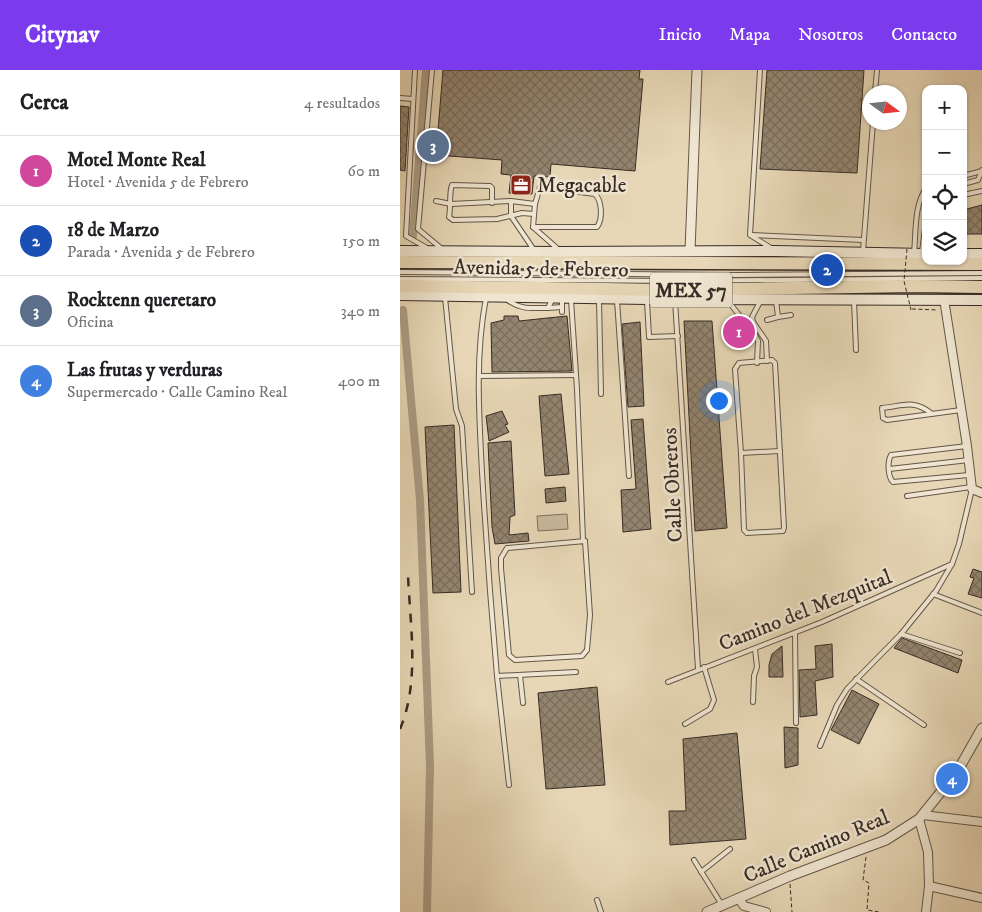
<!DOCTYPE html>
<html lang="es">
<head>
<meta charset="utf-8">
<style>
  body { margin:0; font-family:"IM FELL DW Pica",serif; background:#f2f2f2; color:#202124 }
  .controls { position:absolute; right:15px; top:15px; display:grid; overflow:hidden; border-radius:10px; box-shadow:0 1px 4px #0004 }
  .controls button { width:45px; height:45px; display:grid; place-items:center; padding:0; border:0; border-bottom:1px solid #e0e0e0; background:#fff; color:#202124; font:25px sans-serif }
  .compass { position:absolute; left:462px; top:15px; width:45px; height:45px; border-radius:50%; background:#fff; box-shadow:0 1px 4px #0004; rotate:105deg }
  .you { position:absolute; left:318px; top:330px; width:18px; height:18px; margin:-12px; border:4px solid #fff; border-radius:50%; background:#1a73e8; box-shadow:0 0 0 8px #1a73e833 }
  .badge { display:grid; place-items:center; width:32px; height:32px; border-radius:50%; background:#7c3aed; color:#fff; font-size:16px; font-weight:700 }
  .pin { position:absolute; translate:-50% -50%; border:2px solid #fff; box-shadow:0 1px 5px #0006 }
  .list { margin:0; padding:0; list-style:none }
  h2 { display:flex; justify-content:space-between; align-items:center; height:65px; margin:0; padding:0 20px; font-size:21px }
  h2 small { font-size:16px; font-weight:400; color:#757577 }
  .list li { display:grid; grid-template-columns:32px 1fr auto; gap:15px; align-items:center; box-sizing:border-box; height:70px; padding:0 20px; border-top:1px solid #e0e0e0 }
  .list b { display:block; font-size:19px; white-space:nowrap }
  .list p { margin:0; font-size:16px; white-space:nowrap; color:#757577 }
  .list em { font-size:16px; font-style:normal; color:#757577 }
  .icon { flex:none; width:28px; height:28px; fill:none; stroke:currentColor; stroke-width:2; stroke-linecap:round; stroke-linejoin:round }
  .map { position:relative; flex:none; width:582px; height:842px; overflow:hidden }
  header { display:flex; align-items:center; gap:30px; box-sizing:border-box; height:70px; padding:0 25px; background:#7c3aed; color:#fff }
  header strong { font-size:24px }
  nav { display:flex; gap:28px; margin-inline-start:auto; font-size:18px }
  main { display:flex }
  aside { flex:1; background:#fff }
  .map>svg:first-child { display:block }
</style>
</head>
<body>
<header>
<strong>Citynav</strong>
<nav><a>Inicio</a><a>Mapa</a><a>Nosotros</a><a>Contacto</a></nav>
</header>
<main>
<aside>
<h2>Cerca<small>4 resultados</small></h2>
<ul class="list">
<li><span class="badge" style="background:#d1479c">1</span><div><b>Motel Monte Real</b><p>Hotel · Avenida 5 de Febrero</p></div><em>60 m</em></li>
<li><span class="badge" style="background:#1a4fb4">2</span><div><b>18 de Marzo</b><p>Parada · Avenida 5 de Febrero</p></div><em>150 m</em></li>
<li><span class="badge" style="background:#5c6f8a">3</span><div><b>Rocktenn queretaro</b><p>Oficina</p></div><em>340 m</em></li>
<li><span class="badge" style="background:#3f7fe0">4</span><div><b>Las frutas y verduras</b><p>Supermercado · Calle Camino Real</p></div><em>400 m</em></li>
</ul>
</aside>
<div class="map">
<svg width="582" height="842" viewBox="0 0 582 842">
  <defs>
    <pattern id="building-cross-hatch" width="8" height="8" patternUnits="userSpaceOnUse" patternTransform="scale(1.25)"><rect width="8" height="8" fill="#938570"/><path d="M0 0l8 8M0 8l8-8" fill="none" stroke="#796d5c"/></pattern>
  </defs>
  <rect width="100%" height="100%" fill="#e7d7b6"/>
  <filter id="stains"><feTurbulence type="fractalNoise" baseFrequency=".004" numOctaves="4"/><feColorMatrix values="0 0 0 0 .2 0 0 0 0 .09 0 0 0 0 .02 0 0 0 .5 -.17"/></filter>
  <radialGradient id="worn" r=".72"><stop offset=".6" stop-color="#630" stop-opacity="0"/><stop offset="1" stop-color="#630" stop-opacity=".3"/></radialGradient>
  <!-- grass -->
  <path fill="#c9ba9d" stroke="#807361" d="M 167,444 L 168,459 L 138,461 L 137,446 Z"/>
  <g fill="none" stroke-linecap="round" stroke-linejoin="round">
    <!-- canal -->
    <g stroke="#ab9d85" stroke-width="8">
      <path d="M 13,166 L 26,0"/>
      <path d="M 3,240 L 20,430 L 30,696 L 27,842"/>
    </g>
  </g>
  <!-- building -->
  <g fill="url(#building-cross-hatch)" stroke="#372c25">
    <path d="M 43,0 L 240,0 L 239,9 L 243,9 L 235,101 L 151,94 L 150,107 L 134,106 L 132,124 L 109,123 L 111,105 L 101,104 L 102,90 L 36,85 Z"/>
    <path d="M 367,0 L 464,0 L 457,103 L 360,99 Z"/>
    <path d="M 0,36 L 9,37 L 5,101 L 0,100 Z"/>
    <path d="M 582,135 L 582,164 L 563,164 L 563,140 Z"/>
    <path d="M 104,246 L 118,246 L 119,251 L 167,246 L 172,301 L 92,302 L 91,253 L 104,250 Z"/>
    <path d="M 284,251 L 312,251 L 327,458 L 295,461 Z"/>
    <path d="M 240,252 L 244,336 L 228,337 L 222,254 Z"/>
    <path d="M 161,324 L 169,404 L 145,406 L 139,326 Z"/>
    <path d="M 102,341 L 108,354 L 105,355 L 109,362 L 89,371 L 86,346 Z"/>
    <path d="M 243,349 L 251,459 L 223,462 L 221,420 L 236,419 L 231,350 Z"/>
    <path d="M 54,355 L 61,522 L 33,523 L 25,357 Z"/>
    <path d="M 111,371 L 115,445 L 110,447 L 109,465 L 128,463 L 129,471 L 95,474 L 92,457 L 88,373 Z"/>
    <path d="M 165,417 L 166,431 L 146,433 L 145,419 Z"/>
    <path d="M 573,499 L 582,502 L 582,528 L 568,524 L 574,508 L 570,507 Z"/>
    <path d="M 502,568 L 562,590 L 558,603 L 494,578 Z"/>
    <path d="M 432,574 L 433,607 L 415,611 L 417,645 L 400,647 L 399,600 L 416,599 L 415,576 Z"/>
    <path d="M 382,576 L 383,607 L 369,607 L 369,595 L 372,584 Z"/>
    <path d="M 197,617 L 205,715 L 146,719 L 138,623 Z"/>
    <path d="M 452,620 L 479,634 L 459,674 L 431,660 Z"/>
    <path d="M 384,657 L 398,658 L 398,695 L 385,698 Z"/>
    <path d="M 337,663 L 346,769 L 270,775 L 269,741 L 286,741 L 283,669 Z"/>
  </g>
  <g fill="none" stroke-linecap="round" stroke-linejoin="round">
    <!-- service casing -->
    <g stroke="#635749" stroke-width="6">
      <g id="service">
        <path d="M 15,0 L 6,166 L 27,178"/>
        <path d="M 32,0 L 18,159 L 42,179"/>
        <path d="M 360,0 L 350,165 L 371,178"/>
        <path d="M 475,22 L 477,0"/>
        <path d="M 0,28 L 13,29"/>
        <path d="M 563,106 L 582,101"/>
        <path d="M 563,114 L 578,110 L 582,100"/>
        <path d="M 563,125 L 582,121"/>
        <path d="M 36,131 L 51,134 L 111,131"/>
        <path d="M 92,133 L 92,118 L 90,116 L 52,115 C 49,122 51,138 49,147 L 53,150 L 97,149 L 122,143 L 134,144"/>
        <path d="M 133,157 L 197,157 C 203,149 202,131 195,124 L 140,117 L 135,134 L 111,131 L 111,146 L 134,180"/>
        <path d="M 133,157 L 159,180"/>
        <path d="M 133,157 L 135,134"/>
        <path d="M 351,165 L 463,170"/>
        <path d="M 463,181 L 473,52"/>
        <path d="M 522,182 L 526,150"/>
        <path d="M 514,184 C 516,162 514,136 526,118"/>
        <path d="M 0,202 L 338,205 L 582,203"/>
        <path d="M 0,209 L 273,211 L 582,208"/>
        <path d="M 45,227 L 56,339 L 62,356 L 72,522"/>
        <path d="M 86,228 C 75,285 79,345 82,402 C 86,470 91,538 97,606 L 176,602"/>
        <path d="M 106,229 C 121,240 130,238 148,238 L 153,228"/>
        <path d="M 162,230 L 162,242"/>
        <path d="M 171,230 L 177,319 L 183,470 L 185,471"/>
        <path d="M 199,230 L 201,324"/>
        <path d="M 217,230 L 229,406"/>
        <path d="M 275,230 L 298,599"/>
        <path d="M 361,230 L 352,247 L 353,252 L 366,271 L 367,291"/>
        <path d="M 376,230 L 378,247"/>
        <path d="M 247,231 L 249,267 L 278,266"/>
        <path d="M 328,231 L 355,265 L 358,271 L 357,293"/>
        <path d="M 454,231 L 456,280"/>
        <path d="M 148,238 L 162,237"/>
        <path d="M 367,250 L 378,247 L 391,245"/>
        <path d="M 372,290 L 375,293 L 384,457 L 383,461 L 347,463 L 344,460 L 341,383 L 335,299 L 339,293 Z"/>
        <path d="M 79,306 L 176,305"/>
        <path d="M 531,343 C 513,329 503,336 482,338 L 483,348 L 487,350 L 561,340"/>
        <path d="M 567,376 L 491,385 C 487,392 488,407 493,412 L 569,405"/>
        <path d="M 341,383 L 380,381"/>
        <path d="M 489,399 L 569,390"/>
        <path d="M 507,426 L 571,417"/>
        <path d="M 185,471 L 190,545 L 187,580 L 182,586 L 115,590 L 109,585 L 101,498 L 101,488 L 107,478 Z"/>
        <path d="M 533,524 L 582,543"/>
        <path d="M 395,563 L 396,653"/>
        <path d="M 501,564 L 560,583"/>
        <path d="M 120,605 L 123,633"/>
        <path d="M 97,606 L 109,715"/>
        <path d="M 456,609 L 524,655"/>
        <path d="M 268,612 L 422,552 L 552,494"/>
        <path d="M 353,632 L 354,606 L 357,597 L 355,579"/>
        <path d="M 285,654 L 310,639 L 314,630 L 304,597"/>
        <path d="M 420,676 L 437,635 L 447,619 L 501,564 L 536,521 L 552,494 L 559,474 L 572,419"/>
        <path d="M 294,790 L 322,835"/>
        <path d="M 301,802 L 330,779"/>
        <path d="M 197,830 L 201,842"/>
      </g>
    </g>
    <!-- minor casing -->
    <g stroke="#635749" stroke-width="10">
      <g id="minor">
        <path d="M 544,229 L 567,376 L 572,419 L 582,423"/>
        <path d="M 523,745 L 582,752"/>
        <path d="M 519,749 L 528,782 L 529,816 L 526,842"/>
        <path d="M 529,816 L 582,828"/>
        <path d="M 338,828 L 344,836 L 366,842"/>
      </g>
    </g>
    <!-- tertiary casing -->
    <g stroke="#635749" stroke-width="11">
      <g id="tertiary">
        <path d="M 290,181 L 297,0"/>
        <path d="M 307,842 L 390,806 L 486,770 L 519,749 L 557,702 L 582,658"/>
      </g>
    </g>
    <!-- secondary casing -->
    <g stroke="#372c25" stroke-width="12">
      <g id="secondary">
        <path d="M 0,181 L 161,182 L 376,181 L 526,184"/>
        <path d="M 563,184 L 582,184"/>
        <path d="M 0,225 L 247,229 L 582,230"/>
      </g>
    </g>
    <!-- trunk casing -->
    <g stroke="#372c25" stroke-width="15">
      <g id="trunk">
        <path d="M 0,192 L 582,194"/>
        <path d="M 0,216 L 267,220 L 516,216 L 582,217"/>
      </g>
    </g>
    <!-- path -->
    <g stroke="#372c25" stroke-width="1" stroke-dasharray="4 2.5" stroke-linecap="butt">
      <path d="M 512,239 L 538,240"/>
      <path d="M 466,787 L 463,810 L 469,813 L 467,840 L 479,842"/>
      <path d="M 390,814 L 392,842"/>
    </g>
    <!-- service -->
    <use href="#service" stroke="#efe5d0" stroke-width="4"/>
    <!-- minor -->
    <use href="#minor" stroke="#efe5d0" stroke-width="8"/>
    <!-- tertiary -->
    <use href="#tertiary" stroke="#efe5d0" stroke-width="9"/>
    <!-- secondary -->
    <use href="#secondary" stroke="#efe5d0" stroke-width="10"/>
    <!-- trunk -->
    <use href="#trunk" stroke="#e7d7b6" stroke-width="12"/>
    <!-- rail -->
    <path stroke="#372c25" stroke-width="2.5" stroke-dasharray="9 9" stroke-linecap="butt" d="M 0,659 C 20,612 10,555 8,505"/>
    <!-- path-bridge -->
    <path stroke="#372c25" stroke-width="1" stroke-dasharray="4 2.5" stroke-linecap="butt" d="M 507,179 L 504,211 L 511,240"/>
  </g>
  <!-- icons -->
  <defs>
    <g id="office-square" transform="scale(1.125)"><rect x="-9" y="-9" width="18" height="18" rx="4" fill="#8f2418" stroke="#efe5d0"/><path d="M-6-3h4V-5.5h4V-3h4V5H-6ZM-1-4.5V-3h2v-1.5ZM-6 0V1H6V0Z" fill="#fff"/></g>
  </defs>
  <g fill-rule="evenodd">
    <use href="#office-square" x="121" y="115"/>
  </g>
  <g text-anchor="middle" stroke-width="5" stroke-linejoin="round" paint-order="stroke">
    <!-- shield labels -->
    <rect fill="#efe5d0" stroke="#6e6458" stroke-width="1" x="250" y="202.5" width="82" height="35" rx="4"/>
    <g font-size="20" font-weight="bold" fill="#372c25">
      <text x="291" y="227">MEX 57</text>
    </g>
    <!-- poi labels -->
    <g font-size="21" fill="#372c25" stroke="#efe5d0" text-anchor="start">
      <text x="137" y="122">Megacable</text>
    </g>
    <!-- street labels -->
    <g font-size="21" fill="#372c25" stroke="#efe5d0">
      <text transform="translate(141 198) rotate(1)" y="7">Avenida 5 de Febrero</text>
      <text transform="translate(272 415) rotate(-93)" y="7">Calle Obreros</text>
      <text transform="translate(405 540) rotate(-22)" y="7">Camino del Mezquital</text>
      <text transform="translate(416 776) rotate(-23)" y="7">Calle Camino Real</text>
    </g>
  </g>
  <rect width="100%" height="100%" filter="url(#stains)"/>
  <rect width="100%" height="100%" fill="url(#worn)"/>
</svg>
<div class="controls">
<button>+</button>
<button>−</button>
<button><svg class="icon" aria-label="locate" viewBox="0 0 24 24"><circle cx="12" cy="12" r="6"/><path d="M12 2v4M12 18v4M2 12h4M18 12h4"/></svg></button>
<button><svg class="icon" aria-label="layers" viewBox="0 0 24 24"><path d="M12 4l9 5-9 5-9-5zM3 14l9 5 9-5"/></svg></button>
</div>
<svg class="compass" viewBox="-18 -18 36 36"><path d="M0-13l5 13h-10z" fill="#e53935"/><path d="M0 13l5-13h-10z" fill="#757577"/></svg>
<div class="you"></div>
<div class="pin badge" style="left:339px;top:262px;background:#d1479c">1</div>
<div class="pin badge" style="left:427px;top:200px;background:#1a4fb4">2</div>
<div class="pin badge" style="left:33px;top:76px;background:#5c6f8a">3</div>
<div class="pin badge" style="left:552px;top:709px;background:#3f7fe0">4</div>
</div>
</main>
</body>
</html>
